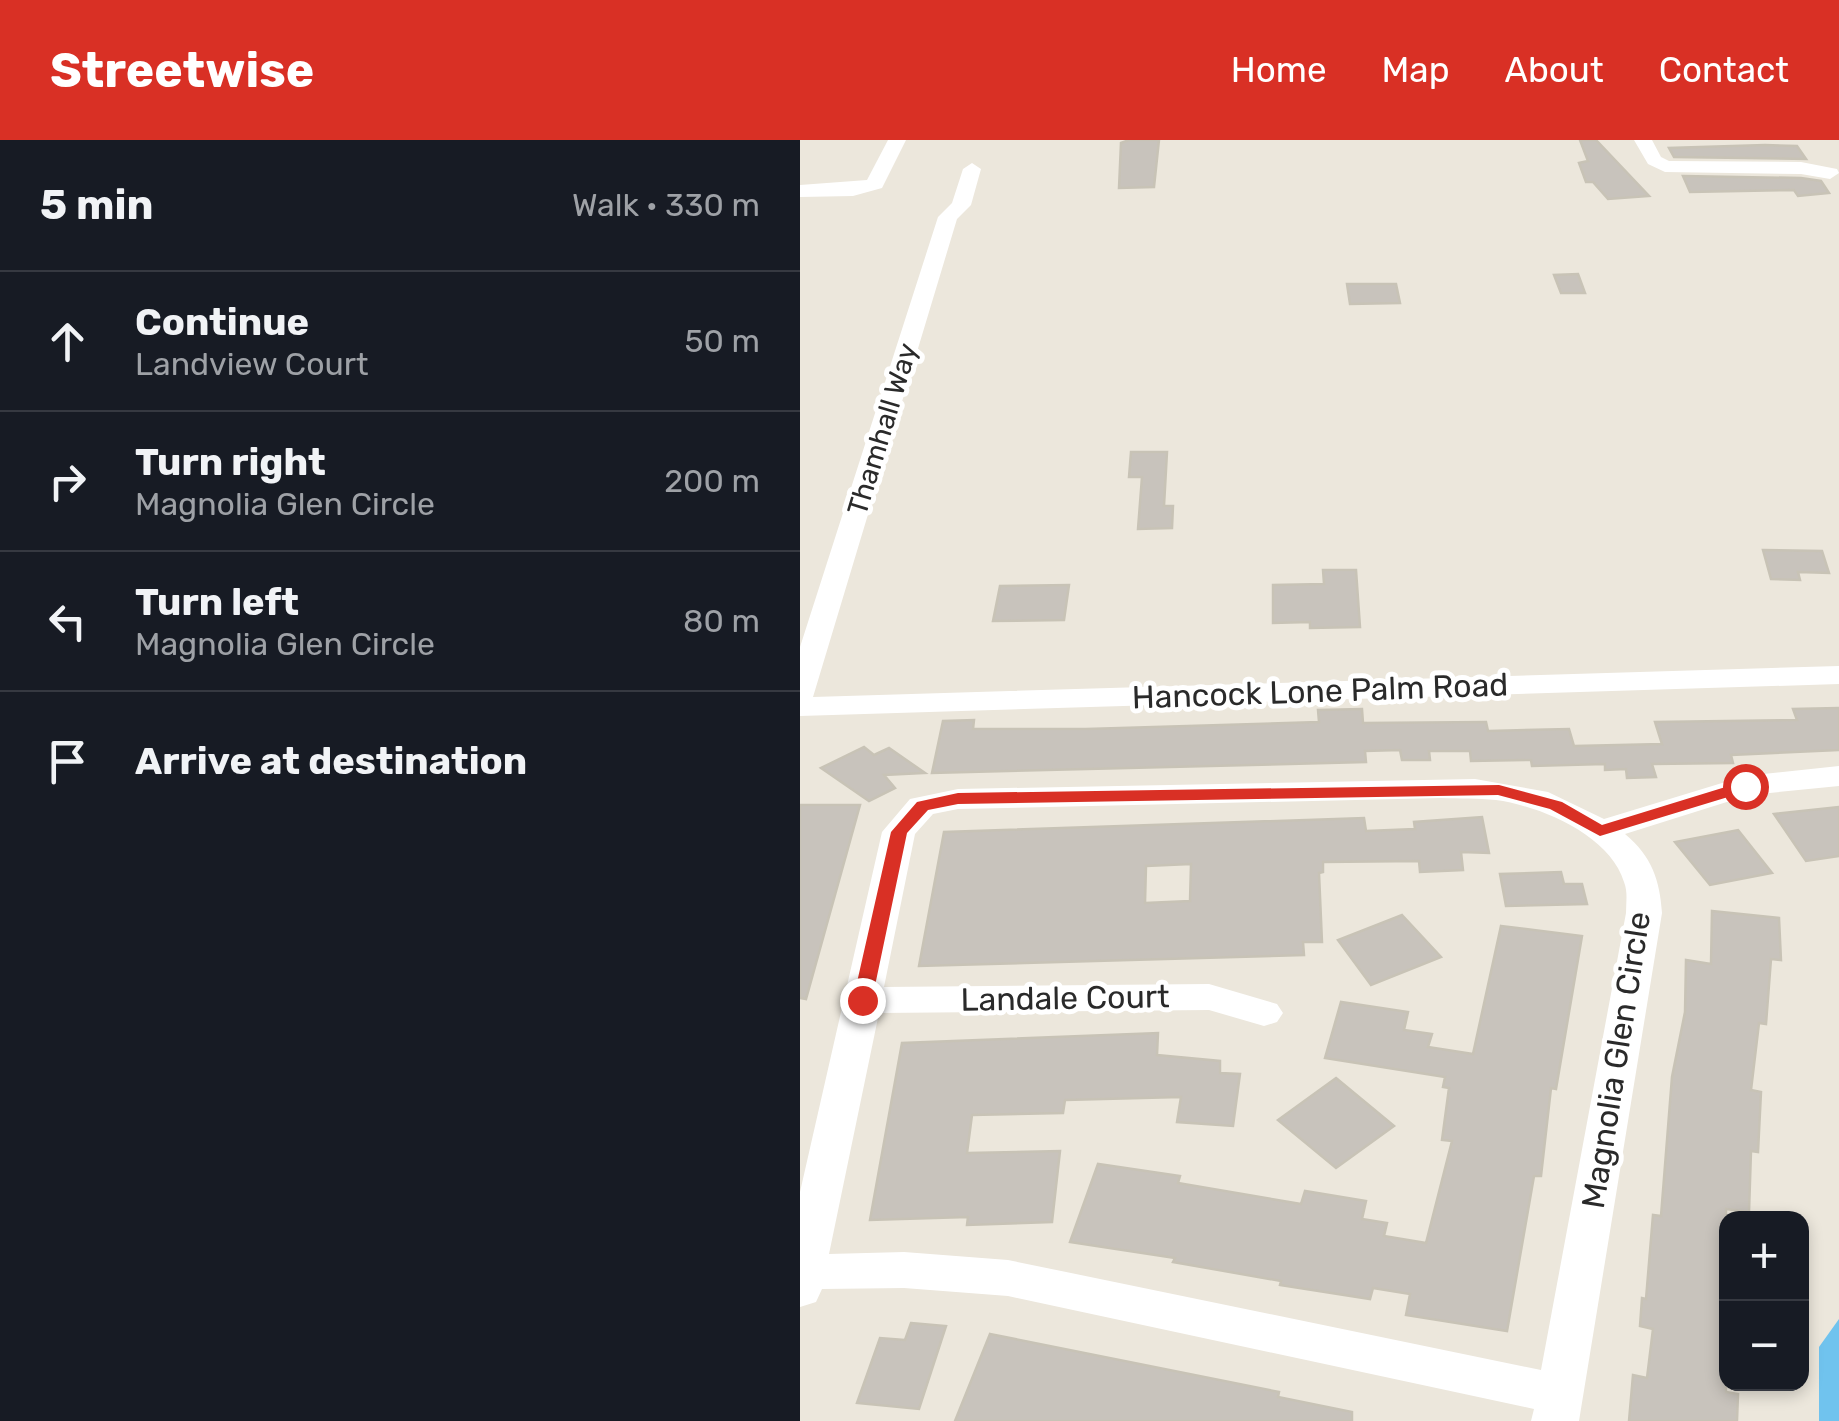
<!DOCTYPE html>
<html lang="en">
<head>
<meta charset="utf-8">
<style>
  body { margin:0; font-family:Rubik,sans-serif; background:#242831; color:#f1f3f6 }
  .controls { position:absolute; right:30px; bottom:30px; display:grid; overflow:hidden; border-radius:20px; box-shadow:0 5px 15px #0003 }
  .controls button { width:90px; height:90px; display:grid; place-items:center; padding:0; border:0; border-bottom:2px solid #363941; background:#171b24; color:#f1f3f6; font:50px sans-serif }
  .stop { position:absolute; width:30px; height:30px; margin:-22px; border:8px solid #d93025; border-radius:50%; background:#fff }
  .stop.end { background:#d93025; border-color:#fff; box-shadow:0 2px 10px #0008 }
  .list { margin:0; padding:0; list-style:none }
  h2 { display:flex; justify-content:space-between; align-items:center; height:130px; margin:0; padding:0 40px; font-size:42px }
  h2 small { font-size:32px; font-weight:400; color:#9ea1a6 }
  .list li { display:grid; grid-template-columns:65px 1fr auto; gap:30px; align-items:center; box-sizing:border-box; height:140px; padding:0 40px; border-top:2px solid #363941 }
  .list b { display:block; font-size:38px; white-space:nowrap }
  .list p { margin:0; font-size:32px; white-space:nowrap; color:#9ea1a6 }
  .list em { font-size:32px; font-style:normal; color:#9ea1a6 }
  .icon { flex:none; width:55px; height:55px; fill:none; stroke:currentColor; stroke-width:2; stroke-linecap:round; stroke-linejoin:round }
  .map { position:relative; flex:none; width:1039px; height:1281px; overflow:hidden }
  header { display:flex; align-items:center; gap:60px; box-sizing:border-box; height:140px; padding:0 50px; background:#d93025; color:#fff }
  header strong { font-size:48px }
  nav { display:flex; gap:55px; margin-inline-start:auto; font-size:35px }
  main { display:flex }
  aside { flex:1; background:#171b24 }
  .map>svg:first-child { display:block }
</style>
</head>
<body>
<header>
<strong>Streetwise</strong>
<nav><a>Home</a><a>Map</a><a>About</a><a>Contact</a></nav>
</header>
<main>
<aside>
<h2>5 min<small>Walk · 330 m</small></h2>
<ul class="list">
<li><svg class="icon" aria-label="ahead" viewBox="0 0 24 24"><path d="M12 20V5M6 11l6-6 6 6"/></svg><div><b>Continue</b><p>Landview Court</p></div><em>50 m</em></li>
<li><svg class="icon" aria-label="right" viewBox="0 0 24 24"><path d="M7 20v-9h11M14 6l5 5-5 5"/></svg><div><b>Turn right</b><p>Magnolia Glen Circle</p></div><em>200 m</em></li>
<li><svg class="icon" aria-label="left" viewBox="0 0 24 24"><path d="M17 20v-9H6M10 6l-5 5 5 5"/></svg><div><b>Turn left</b><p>Magnolia Glen Circle</p></div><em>80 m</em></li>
<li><svg class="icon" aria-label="arrive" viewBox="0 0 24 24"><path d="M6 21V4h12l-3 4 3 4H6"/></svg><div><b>Arrive at destination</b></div></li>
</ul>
</aside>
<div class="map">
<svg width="1039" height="1281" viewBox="0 0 1039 1281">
  <rect width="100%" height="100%" fill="#ece7dc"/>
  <!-- water -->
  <path fill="#70c3ee" d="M 1039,1179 L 1039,1281 L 1019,1281 L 1019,1207 Z"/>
  <!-- building -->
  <g fill="#c8c3bc" stroke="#c8c3b6" stroke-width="2.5" fill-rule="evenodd">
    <path d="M 329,0 L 359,0 L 354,47 L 319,48 L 321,3 Z"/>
    <path d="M 780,0 L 796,0 L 849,56 L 808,59 L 793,42 L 786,42 L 779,23 L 788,21 Z"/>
    <path d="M 965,5 L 997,6 L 1006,19 L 874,17 L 869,8 Z"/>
    <path d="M 883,36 L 1001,38 L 1021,41 L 1029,53 L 998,56 L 994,50 L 890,52 Z"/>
    <path d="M 778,134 L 785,153 L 761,153 L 754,135 Z"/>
    <path d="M 547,144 L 596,144 L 600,163 L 550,164 Z"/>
    <path d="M 331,312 L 367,312 L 364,366 L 373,366 L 372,388 L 338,389 L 342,337 L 329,337 Z"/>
    <path d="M 963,410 L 1022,411 L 1029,433 L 998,432 L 1000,440 L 971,439 Z"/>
    <path d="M 523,430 L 556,430 L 560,487 L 510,488 L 510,482 L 473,483 L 473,445 L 524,444 Z"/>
    <path d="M 269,445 L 264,480 L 193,481 L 200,446 Z"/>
    <path d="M 1039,568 L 1039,610 L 931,615 L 933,623 L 852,624 L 856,637 L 827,638 L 826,629 L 805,630 L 805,624 L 732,626 L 731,620 L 671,621 L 670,611 L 629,611 L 630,620 L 602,620 L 600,610 L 565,611 L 566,622 L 132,633 L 143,581 L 174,580 L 173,589 L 286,589 L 519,582 L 518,570 L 562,569 L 563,583 L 686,582 L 688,591 L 769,589 L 774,606 L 862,604 L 855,582 L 997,580 L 993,569 Z"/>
    <path d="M 64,607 L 74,615 L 89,608 L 125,633 L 84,635 L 95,648 L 69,661 L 21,628 Z"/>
    <path d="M 0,665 L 60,665 L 6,859 L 0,858 Z"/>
    <path d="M 1039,667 L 1039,716 L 1006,721 L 974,674 Z"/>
    <path d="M 682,677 L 689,713 L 661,712 L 663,730 L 620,732 L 619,721 L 523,722 L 523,732 L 519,733 L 522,802 L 503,802 L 504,815 L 119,826 L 144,692 L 564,678 L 566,691 L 615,689 L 614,682 ZM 391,724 L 390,761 L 345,763 L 346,726 Z"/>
    <path d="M 938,690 L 972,733 L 910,745 L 875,702 Z"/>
    <path d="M 761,732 L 764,744 L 782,744 L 787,764 L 706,766 L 700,734 Z"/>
    <path d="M 912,771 L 979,778 L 981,820 L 971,819 L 966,884 L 959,883 L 951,950 L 961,952 L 958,1012 L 951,1011 L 949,1072 L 926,1069 L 926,1252 L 938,1254 L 937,1281 L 829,1281 L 833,1235 L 847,1238 L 853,1189 L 840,1186 L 842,1158 L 846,1159 L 853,1075 L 861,1076 L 872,937 L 885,872 L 886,820 L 911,824 Z"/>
    <path d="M 602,775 L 641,817 L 571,845 L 538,800 Z"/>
    <path d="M 701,786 L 782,796 L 756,949 L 751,948 L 741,1036 L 734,1036 L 707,1191 L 606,1175 L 610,1154 L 573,1148 L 570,1159 L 480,1145 L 481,1141 L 373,1122 L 375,1118 L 270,1102 L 298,1024 L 380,1036 L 378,1043 L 501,1064 L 505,1051 L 566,1061 L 562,1079 L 587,1083 L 584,1096 L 626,1103 L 652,1001 L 642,1000 L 649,948 L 643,947 L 645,937 L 525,918 L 541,862 L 608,872 L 604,890 L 632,894 L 628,907 L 673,914 Z"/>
    <path d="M 358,893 L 357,915 L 420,921 L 420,933 L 440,934 L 433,986 L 377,982 L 381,957 L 265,960 L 263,973 L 172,975 L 167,1013 L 260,1011 L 252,1082 L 167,1085 L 168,1077 L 70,1080 L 102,903 Z"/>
    <path d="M 536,938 L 594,986 L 536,1028 L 478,980 Z"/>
    <path d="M 111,1183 L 146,1186 L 119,1269 L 57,1263 L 80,1198 L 105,1200 Z"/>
    <path d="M 190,1194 L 479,1252 L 478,1257 L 552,1272 L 552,1281 L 155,1281 Z"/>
  </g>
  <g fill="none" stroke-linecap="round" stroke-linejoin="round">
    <!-- minor -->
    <g fill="#fff" fill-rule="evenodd">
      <path d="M 88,0 L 106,0 L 82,48 L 53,56 L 0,57 L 0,45 L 67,40 Z"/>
      <path d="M 834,0 L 852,0 L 861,17 L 869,21 L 1001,22 L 1037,29 L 1039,33 L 1030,39 L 1001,34 L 865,32 L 848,24 Z"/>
      <path d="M 172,23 L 181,29 L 171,65 L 157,79 L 13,557 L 1039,526 L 1039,544 L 0,576 L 0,507 L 138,77 L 152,63 L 163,29 Z"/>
      <path d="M 1039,626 L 1039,646 L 949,655 L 825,694 C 852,716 860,741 862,773 L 779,1281 L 731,1281 L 734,1269 L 208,1156 L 104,1148 L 22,1149 L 16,1162 L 0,1167 L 0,1052 L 82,692 L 110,659 L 158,649 L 675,639 L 748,652 L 804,679 L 945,636 ZM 641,658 C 659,659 678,658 696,660 C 740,666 810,695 824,742 C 828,752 826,763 826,773 L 741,1230 L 208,1120 L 104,1112 L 29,1114 L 79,873 L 409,870 L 464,886 L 477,882 L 483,873 L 477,864 L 409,844 L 84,847 L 115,694 L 133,674 L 158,669 Z"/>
    </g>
  </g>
  <!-- route -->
  <path fill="#d93025" d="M 945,641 L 953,646 L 951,650 L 800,696 L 750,669 L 698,655 L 158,664 L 128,670 L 107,693 L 72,860 L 62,866 L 53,860 L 91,692 L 117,662 L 158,653 L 699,645 L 762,662 L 802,685 Z"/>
  <g text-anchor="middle" stroke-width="10" stroke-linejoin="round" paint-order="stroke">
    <!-- far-street labels -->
    <g font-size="28" fill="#2a2a2a" stroke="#fff">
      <text transform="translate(82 289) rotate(-73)" y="10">Thamhall Way</text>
    </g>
    <!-- street labels -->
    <g font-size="32" fill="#2a2a2a" stroke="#fff">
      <text transform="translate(520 551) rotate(-2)" y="11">Hancock Lone Palm Road</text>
      <text transform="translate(265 858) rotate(-1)" y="11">Landale Court</text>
      <text transform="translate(816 920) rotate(-81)" y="11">Magnolia Glen Circle</text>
    </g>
  </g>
</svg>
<div class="controls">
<button>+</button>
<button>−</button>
</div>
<div class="stop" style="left:945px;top:646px"></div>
<div class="stop end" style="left:62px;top:860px"></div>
</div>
</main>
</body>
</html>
